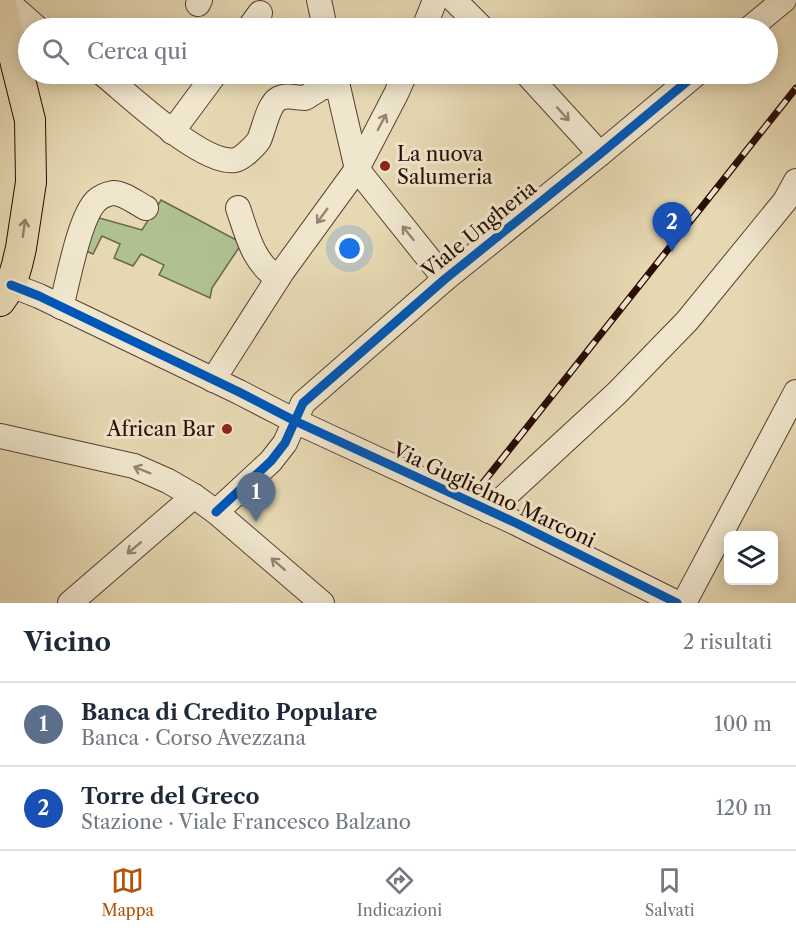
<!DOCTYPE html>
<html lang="it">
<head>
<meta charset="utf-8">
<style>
  body { margin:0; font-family:"Libre Caslon Text",serif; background:#f6f6f7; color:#1f2937 }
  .controls { position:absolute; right:18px; bottom:18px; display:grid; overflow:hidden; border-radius:9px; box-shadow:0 3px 15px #0003 }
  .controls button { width:54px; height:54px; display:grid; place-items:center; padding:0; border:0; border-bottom:2px solid #e0e1e3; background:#fff; color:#1f2937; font:30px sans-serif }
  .you { position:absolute; left:350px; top:249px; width:21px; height:21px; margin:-15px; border:4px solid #fff; border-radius:50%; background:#1a73e8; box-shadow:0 0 0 9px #1a73e833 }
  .badge { display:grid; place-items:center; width:39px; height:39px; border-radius:50%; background:#b45309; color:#fff; font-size:20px; font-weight:700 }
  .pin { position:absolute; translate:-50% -50px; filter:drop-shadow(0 2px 3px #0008) }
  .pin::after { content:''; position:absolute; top:32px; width:21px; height:18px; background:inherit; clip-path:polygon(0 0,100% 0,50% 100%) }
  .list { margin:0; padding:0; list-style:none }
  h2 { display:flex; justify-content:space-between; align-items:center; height:78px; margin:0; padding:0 24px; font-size:26px }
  h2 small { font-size:20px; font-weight:400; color:#747a83 }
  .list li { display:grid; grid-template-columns:39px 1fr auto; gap:18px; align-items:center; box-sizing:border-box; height:84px; padding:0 24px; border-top:2px solid #e0e1e3 }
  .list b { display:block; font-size:22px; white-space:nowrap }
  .list p { margin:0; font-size:20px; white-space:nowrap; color:#747a83 }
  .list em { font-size:20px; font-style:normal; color:#747a83 }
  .icon { flex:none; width:33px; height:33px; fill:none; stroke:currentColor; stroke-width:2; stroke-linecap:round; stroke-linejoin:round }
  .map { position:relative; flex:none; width:796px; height:603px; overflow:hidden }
  .search { position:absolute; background:#fff; box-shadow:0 3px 15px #0003; left:18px; right:18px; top:18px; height:66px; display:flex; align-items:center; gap:15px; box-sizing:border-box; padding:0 21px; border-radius:33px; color:#747a83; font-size:22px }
  .sheet { height:246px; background:#fff }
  nav { display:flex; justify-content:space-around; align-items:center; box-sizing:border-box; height:84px; border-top:2px solid #e0e1e3; background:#fff; font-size:16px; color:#747a83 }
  nav a { display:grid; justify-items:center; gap:3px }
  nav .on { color:#b45309 }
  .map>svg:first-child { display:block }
</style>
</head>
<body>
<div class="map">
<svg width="796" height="603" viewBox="0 0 796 603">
  <rect width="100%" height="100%" fill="#e6d8b2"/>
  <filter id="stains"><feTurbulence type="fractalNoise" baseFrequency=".00333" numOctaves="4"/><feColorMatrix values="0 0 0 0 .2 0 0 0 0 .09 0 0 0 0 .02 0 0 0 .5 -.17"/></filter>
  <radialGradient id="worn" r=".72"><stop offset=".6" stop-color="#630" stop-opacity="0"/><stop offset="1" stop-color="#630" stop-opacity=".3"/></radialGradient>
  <!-- green -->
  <path fill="#afc091" stroke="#6c664a" stroke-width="1.5" d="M 161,200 L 242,243 L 212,288 L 210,298 L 159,275 L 164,265 L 141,254 L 133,266 L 114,258 L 120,244 L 102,236 L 93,254 L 86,251 L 92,216 L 142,230 Z"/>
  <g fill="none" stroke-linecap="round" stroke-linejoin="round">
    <!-- minor casing -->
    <g stroke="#593f2f" stroke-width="26">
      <g id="minor">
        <path d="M 5,0 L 37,28"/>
        <path d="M 319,0 L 325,28"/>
        <path d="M 454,0 L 482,28"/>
        <path d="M 198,4 L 200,0"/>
        <path d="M 249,28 L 260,13"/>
        <path d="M 424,28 L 435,0"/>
        <path d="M 750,28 L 784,0"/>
        <path d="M 103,74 C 128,94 203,166 235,160 C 240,159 243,156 247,153 C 251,149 256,145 259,140 C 264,129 268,105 278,99 C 286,94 297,98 305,98 L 321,88 L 338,84"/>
        <path d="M 335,74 L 357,169 L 445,279"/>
        <path d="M 527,74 L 600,154"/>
        <path d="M 172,132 L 215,74"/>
        <path d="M 238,208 C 247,234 253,263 278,278"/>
        <path d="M 11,285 L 39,296 L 239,392 L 295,421 L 516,523 L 677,603"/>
        <path d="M 61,307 C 68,282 79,218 96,201 C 100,197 107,194 113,193 C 124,193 136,203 146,208"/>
        <path d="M 213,380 L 282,272 L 357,169 L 396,94 L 405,74"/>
        <path d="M 0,436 L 134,466 L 168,481 L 194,496 L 216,512 L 322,603"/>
        <path d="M 489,511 L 617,393 L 687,321 L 785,201 L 796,181"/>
        <path d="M 216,512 L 271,461 L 285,443 L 303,403 L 445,279 L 600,154 L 696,74"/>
        <path d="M 70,603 L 194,496"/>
        <path d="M 684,603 L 796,392"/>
      </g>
    </g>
    <!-- major casing -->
    <g stroke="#2a0c03" stroke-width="32">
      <path id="major" d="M 0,301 L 11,285 L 17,265 L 21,248 L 31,182 L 30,120 L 0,0"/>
    </g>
    <!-- minor -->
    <use href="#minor" stroke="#efe6cd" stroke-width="24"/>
    <!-- major -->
    <use href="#major" stroke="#e6d8b2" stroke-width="30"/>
    <!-- rail casing -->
    <g stroke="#2a0c03" stroke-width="7">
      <path id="rail" d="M 482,484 L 796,88"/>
    </g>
    <!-- rail -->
    <use href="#rail" stroke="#efe6cd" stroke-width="4.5" stroke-dasharray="14" stroke-linecap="butt"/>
    <!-- cycleway casing -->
    <g stroke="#efe6cd" stroke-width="13">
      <g id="cycleway">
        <path d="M 11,285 L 39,296 L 239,392 L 295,421 L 516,523 L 677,603"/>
        <path d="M 216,512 L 271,461 L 285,443 L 303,403 L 445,279 L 600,154 L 696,74"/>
      </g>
    </g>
    <!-- cycleway -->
    <use href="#cycleway" stroke="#0057b8" stroke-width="9"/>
  </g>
  <!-- one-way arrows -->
  <defs><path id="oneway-shaft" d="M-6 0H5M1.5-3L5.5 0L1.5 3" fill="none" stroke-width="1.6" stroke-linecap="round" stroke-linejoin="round" transform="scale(1.5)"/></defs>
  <g stroke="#968472">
    <use href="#oneway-shaft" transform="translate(563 114) rotate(48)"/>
    <use href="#oneway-shaft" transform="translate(382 122) rotate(-62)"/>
    <use href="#oneway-shaft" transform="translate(322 216) rotate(126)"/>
    <use href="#oneway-shaft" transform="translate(408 233) rotate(-129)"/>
    <use href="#oneway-shaft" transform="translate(142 470) rotate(-158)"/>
    <use href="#oneway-shaft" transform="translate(134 548) rotate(140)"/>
    <use href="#oneway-shaft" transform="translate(278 564) rotate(-139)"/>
  </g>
  <use stroke="#917c63" href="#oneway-shaft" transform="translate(24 228) rotate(-82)"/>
  <!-- markers -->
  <g fill="#8f2418" stroke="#efe6cd" stroke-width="2">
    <circle cx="385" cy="166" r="6"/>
    <circle cx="227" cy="429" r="6"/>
  </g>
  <g text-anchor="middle" stroke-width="6" stroke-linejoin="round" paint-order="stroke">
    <!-- poi labels -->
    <g font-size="20" fill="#2a0c03" stroke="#efe6cd" text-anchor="start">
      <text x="397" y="161">La nuova<tspan x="397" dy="23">Salumeria</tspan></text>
      <text x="215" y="436" text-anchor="end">African Bar</text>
    </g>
    <!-- street labels -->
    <g font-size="20" fill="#2a0c03" stroke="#efe6cd">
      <text transform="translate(479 229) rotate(-39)" y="7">Viale Ungheria</text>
      <text transform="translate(494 495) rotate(25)" y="7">Via Guglielmo Marconi</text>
    </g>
  </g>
  <rect width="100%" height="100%" filter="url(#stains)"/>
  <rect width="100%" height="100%" fill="url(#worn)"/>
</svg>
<div class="controls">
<button><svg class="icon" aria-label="layers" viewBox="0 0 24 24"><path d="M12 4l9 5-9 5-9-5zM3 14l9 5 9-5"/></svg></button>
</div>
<div class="you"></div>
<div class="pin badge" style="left:256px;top:522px;background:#5c6f8a">1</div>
<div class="pin badge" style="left:672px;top:252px;background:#1a4fb4">2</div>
<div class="search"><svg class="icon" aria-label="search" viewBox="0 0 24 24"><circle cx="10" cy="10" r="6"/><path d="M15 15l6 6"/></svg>Cerca qui</div>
</div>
<section class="sheet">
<h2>Vicino<small>2 risultati</small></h2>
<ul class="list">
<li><span class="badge" style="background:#5c6f8a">1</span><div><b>Banca di Credito Populare</b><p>Banca · Corso Avezzana</p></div><em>100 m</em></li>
<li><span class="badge" style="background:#1a4fb4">2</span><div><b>Torre del Greco</b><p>Stazione · Viale Francesco Balzano</p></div><em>120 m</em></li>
</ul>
</section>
<nav>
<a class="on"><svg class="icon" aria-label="map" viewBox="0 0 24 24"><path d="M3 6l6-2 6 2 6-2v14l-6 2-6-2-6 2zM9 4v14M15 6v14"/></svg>Mappa</a>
<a><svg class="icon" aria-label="directions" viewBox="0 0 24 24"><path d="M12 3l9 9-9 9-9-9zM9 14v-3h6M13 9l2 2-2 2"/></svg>Indicazioni</a>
<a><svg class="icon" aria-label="saved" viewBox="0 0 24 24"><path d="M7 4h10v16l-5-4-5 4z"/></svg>Salvati</a>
</nav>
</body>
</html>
